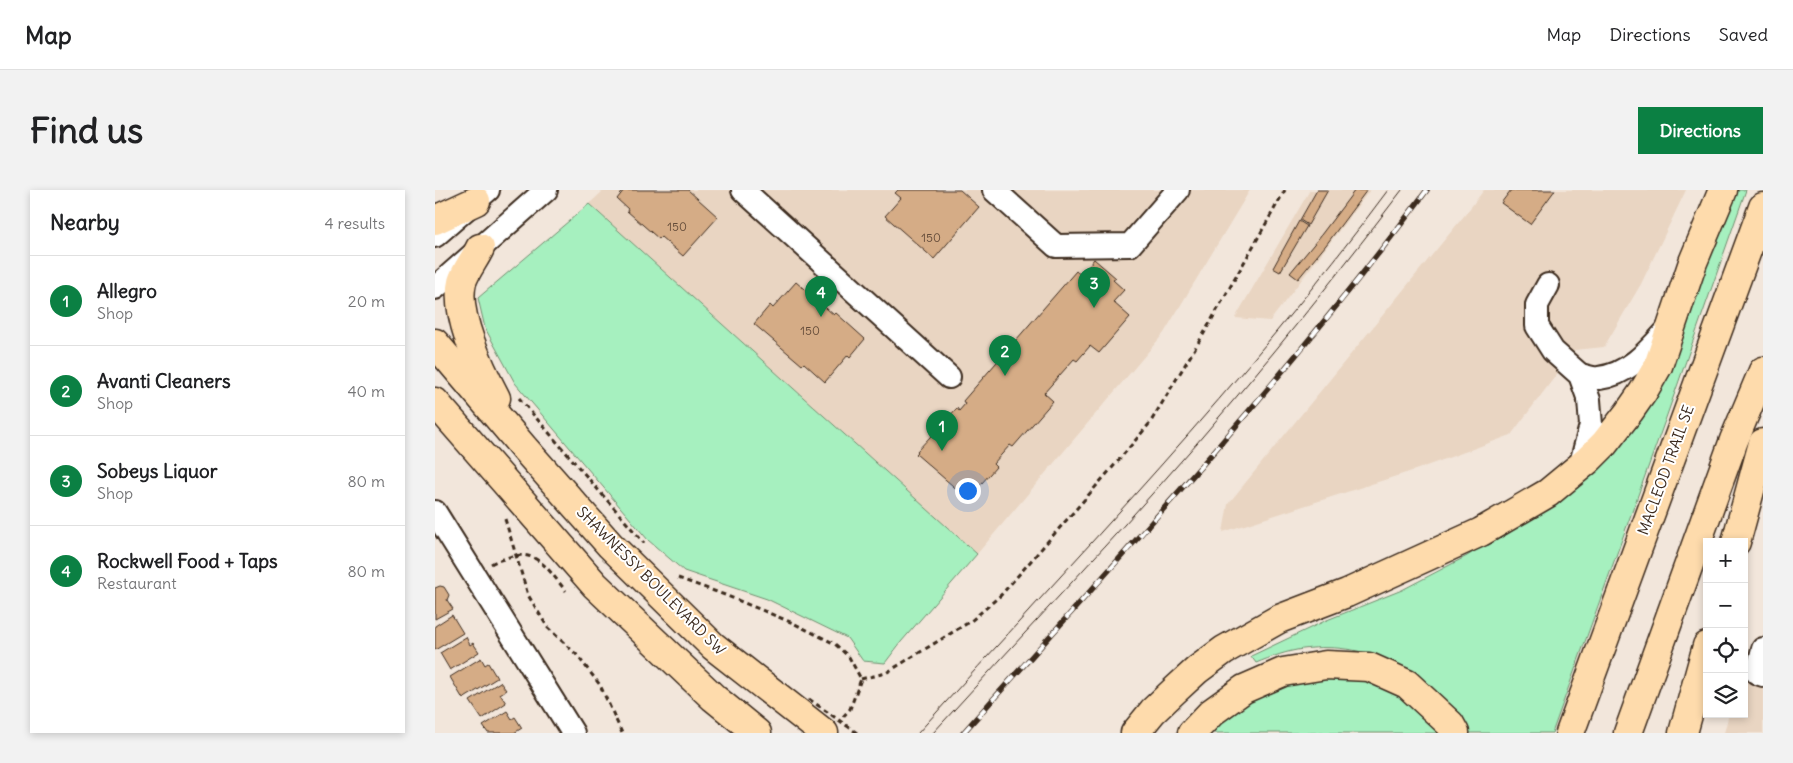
<!DOCTYPE html>
<html lang="en">
<head>
<meta charset="utf-8">
<style>
  body { margin:0; font-family:Delius,sans-serif; background:#f2f2f2; color:#202124 }
  .controls { position:absolute; right:15px; bottom:15px; display:grid; overflow:hidden; border-radius:0px; box-shadow:0 2px 8px #0003 }
  .controls button { width:45px; height:45px; display:grid; place-items:center; padding:0; border:0; border-bottom:1px solid #e0e0e0; background:#fff; color:#202124; font:25px sans-serif }
  .you { position:absolute; left:532px; top:300px; width:18px; height:18px; margin:-12px; border:4px solid #fff; border-radius:50%; background:#1a73e8; box-shadow:0 0 0 8px #1a73e833 }
  .badge { display:grid; place-items:center; width:32px; height:32px; border-radius:50%; background:#0b8043; color:#fff; font-size:16px; font-weight:700 }
  .pin { position:absolute; translate:-50% -41px; filter:drop-shadow(0 1px 2px #0008) }
  .pin::after { content:''; position:absolute; top:26px; width:18px; height:15px; background:inherit; clip-path:polygon(0 0,100% 0,50% 100%) }
  .list { margin:0; padding:0; list-style:none }
  h2 { display:flex; justify-content:space-between; align-items:center; height:65px; margin:0; padding:0 20px; font-size:21px }
  h2 small { font-size:16px; font-weight:400; color:#757577 }
  .list li { display:grid; grid-template-columns:32px 1fr auto; gap:15px; align-items:center; box-sizing:border-box; height:90px; padding:0 20px; border-top:1px solid #e0e0e0 }
  .list b { display:block; font-size:19px; white-space:nowrap }
  .list p { margin:0; font-size:16px; white-space:nowrap; color:#757577 }
  .list em { font-size:16px; font-style:normal; color:#757577 }
  .icon { flex:none; width:28px; height:28px; fill:none; stroke:currentColor; stroke-width:2; stroke-linecap:round; stroke-linejoin:round }
  .map { position:relative; flex:none; width:1328px; height:543px; overflow:hidden; border-radius:0px }
  header { display:flex; align-items:center; gap:30px; box-sizing:border-box; height:70px; padding:0 25px; background:#fff; border-bottom:1px solid #e0e0e0 }
  header strong { font-size:24px }
  nav { display:flex; gap:28px; margin-inline-start:auto; font-size:18px }
  .intro { display:flex; align-items:center; justify-content:space-between; box-sizing:border-box; height:120px; padding:0 30px }
  h1 { margin:0; font-size:35px }
  .button { padding:12px 22px; border-radius:0px; background:#0b8043; color:#fff; font-size:18px; font-weight:700 }
  main { display:flex; gap:30px; padding:0 30px }
  aside { flex:1; background:#fff; border-radius:0px; box-shadow:0 2px 8px #0003 }
  .map>svg:first-child { display:block }
</style>
</head>
<body>
<header>
<strong>Map</strong>
<nav><a>Map</a><a>Directions</a><a>Saved</a></nav>
</header>
<div class="intro"><h1>Find us</h1><a class="button">Directions</a></div>
<main>
<aside>
<h2>Nearby<small>4 results</small></h2>
<ul class="list">
<li><span class="badge">1</span><div><b>Allegro</b><p>Shop</p></div><em>20 m</em></li>
<li><span class="badge">2</span><div><b>Avanti Cleaners</b><p>Shop</p></div><em>40 m</em></li>
<li><span class="badge">3</span><div><b>Sobeys Liquor</b><p>Shop</p></div><em>80 m</em></li>
<li><span class="badge">4</span><div><b>Rockwell Food + Taps</b><p>Restaurant</p></div><em>80 m</em></li>
</ul>
</aside>
<div class="map">
<svg width="1328" height="543" viewBox="0 0 1328 543">
  <rect width="100%" height="100%" fill="#f2e6db"/>
  <filter id="ink" filterUnits="userSpaceOnUse"><feTurbulence type="fractalNoise" baseFrequency=".02" numOctaves="2"/><feDisplacementMap in="SourceGraphic" scale="10" xChannelSelector="R" yChannelSelector="G"/><feConvolveMatrix kernelMatrix="1 2 1 2 8 2 1 2 1" color-interpolation-filters="sRGB"/></filter>
  <g filter="url(#ink)">
    <!-- built -->
    <g fill="#e9d5c2">
      <path d="M 169,0 L 815,0 L 729,143 L 542,364 L 154,14 Z"/>
      <path d="M 875,0 L 935,0 L 835,131 L 800,128 Z"/>
      <path d="M 1049,0 L 1251,0 L 1206,94 L 1169,157 L 1140,160 L 1076,245 L 980,280 L 788,342 L 793,314 L 1029,26 Z"/>
      <path d="M 1311,460 L 1328,466 L 1328,543 L 1289,543 L 1294,524 L 1309,524 L 1309,468 Z"/>
    </g>
    <!-- green -->
    <g fill="#a6f0bf" stroke="#708d6e">
      <path d="M 1297,0 L 1311,0 L 1232,225 L 1117,543 L 1032,543 C 1001,484 935,450 868,459 C 852,461 836,467 821,473 L 816,466 L 892,430 L 967,400 L 1032,366 L 1094,326 L 1176,255 Z"/>
      <path d="M 154,14 L 542,364 L 466,452 L 450,473 L 428,471 L 412,448 L 332,409 L 249,381 L 213,350 L 80,193 L 50,138 L 43,108 Z"/>
      <path d="M 929,485 L 971,506 L 1008,543 L 763,543 L 836,491 Z"/>
    </g>
    <!-- building -->
    <g fill="#d5ac86" stroke="#3b2a1e">
      <path d="M 189,0 L 253,0 L 283,27 L 248,66 L 226,47 L 224,49 L 192,21 L 193,19 L 182,9 Z"/>
      <path d="M 463,0 L 525,0 L 544,17 L 499,69 L 450,26 L 466,8 L 460,3 Z"/>
      <path d="M 882,0 L 893,0 L 873,35 L 865,30 Z"/>
      <path d="M 920,0 L 932,0 L 891,55 L 863,89 L 855,83 L 883,49 Z"/>
      <path d="M 1076,0 L 1120,0 L 1095,34 L 1066,13 Z"/>
      <path d="M 864,31 L 872,36 L 845,82 L 838,78 Z"/>
      <path d="M 659,69 L 681,88 L 678,90 L 689,100 L 678,112 L 695,127 L 664,163 L 655,156 L 642,171 L 639,169 L 609,203 L 618,211 L 578,257 L 575,255 L 558,274 L 561,277 L 533,309 L 481,264 L 483,262 L 482,261 L 522,218 L 524,221 L 530,214 L 528,211 L 641,81 L 646,85 Z"/>
      <path d="M 361,92 L 399,125 L 401,123 L 430,149 L 415,167 L 413,165 L 390,192 L 369,173 L 367,175 L 319,134 L 335,115 L 338,118 Z"/>
      <path d="M 5,396 L 9,397 L 14,405 L 12,410 L 18,419 L 0,429 L 0,398 Z"/>
      <path d="M 17,425 L 28,443 L 0,460 L 0,436 Z"/>
      <path d="M 31,447 L 35,455 L 38,453 L 44,462 L 15,480 L 5,463 Z"/>
      <path d="M 46,468 L 50,475 L 53,473 L 62,488 L 28,509 L 15,487 Z"/>
      <path d="M 65,492 L 71,500 L 65,504 L 71,513 L 47,529 L 35,511 Z"/>
      <path d="M 72,521 L 77,529 L 80,527 L 87,538 L 79,543 L 53,543 L 48,536 Z"/>
    </g>
    <g fill="none" stroke-linecap="round" stroke-linejoin="round">
      <!-- minor casing -->
      <g stroke="#3b2a1e" stroke-width="26">
        <g id="minor">
          <path d="M 308,0 L 514,187"/>
          <path d="M 559,0 L 621,56 L 695,55 L 743,0"/>
          <path d="M 0,46 L 53,0"/>
          <path d="M 1113,95 L 1102,115 L 1102,136 L 1118,161 L 1145,185 L 1154,210 L 1156,235 L 1145,277"/>
          <path d="M 0,98 L 111,0"/>
          <path d="M 1145,185 C 1151,186 1159,189 1164,188 C 1195,184 1215,159 1234,138"/>
          <path d="M 0,322 L 138,543"/>
          <path d="M 1328,459 L 1322,483 L 1328,485"/>
        </g>
      </g>
      <!-- major casing -->
      <g stroke="#3b2a1e" stroke-width="31">
        <g id="major">
          <path d="M 0,30 L 41,11"/>
          <path d="M 45,58 C 40,69 30,81 27,92 C 19,124 46,180 61,208"/>
          <path d="M 0,153 L 89,258 L 175,355 L 278,456 L 389,543"/>
          <path d="M 0,212 L 160,395 L 279,508 L 322,543"/>
        </g>
      </g>
      <!-- highway casing -->
      <g stroke="#3b2a1e" stroke-width="31">
        <g id="highway">
          <path d="M 1301,352 L 1328,253"/>
          <path d="M 700,543 L 718,521 L 738,502 L 762,480 L 789,460 L 844,429 L 912,403 L 1046,342 L 1113,303 L 1153,270 L 1169,254 L 1194,222 L 1208,202 L 1223,176 L 1258,72 L 1288,0"/>
          <path d="M 757,543 L 777,522 L 809,499 L 848,482 L 891,475 L 934,477 L 972,494 L 1015,534 L 1020,543"/>
          <path d="M 1135,543 L 1328,17"/>
          <path d="M 1193,543 L 1299,250 L 1328,181"/>
          <path d="M 1248,543 L 1272,456"/>
        </g>
      </g>
      <!-- path -->
      <g stroke="#3b2a1e" stroke-width="3" stroke-dasharray="5 4" stroke-linecap="butt">
        <path d="M 84,208 L 209,353"/>
        <path d="M 70,329 L 93,405 L 113,438 L 141,464 L 165,495 L 187,543"/>
        <path d="M 56,374 C 61,371 66,370 71,368 C 102,357 113,380 131,401"/>
        <path d="M 243,388 L 290,405 L 358,433 L 400,454 L 414,467 L 426,489 L 415,519 L 406,529"/>
        <path d="M 426,489 L 451,483 L 536,431 L 566,405 L 677,278 L 715,233 L 768,145 L 850,0"/>
      </g>
      <!-- minor -->
      <use href="#minor" stroke="#fff" stroke-width="22"/>
      <!-- major -->
      <use href="#major" stroke="#fedbac" stroke-width="28"/>
      <!-- highway -->
      <use href="#highway" stroke="#fedbac" stroke-width="28"/>
      <!-- tram -->
      <g stroke="#3b2a1e" stroke-width="1">
        <path d="M 483,543 C 643,365 810,193 953,0"/>
        <path d="M 498,543 C 598,433 701,326 797,212 C 856,143 912,72 967,0"/>
      </g>
      <!-- rail casing -->
      <g stroke="#3b2a1e" stroke-width="5.5">
        <path id="rail" d="M 528,543 C 687,365 849,191 992,0"/>
      </g>
      <!-- rail -->
      <use href="#rail" stroke="#fff" stroke-width="4" stroke-dasharray="11" stroke-linecap="butt"/>
      <!-- path-bridge -->
      <path stroke="#3b2a1e" stroke-width="3" stroke-dasharray="5 4" stroke-linecap="butt" d="M 374,509 L 422,543"/>
    </g>
  </g>
  <g text-anchor="middle" stroke-width="4" stroke-linejoin="round" paint-order="stroke">
    <!-- number labels -->
    <g font-size="12" fill="#624a38">
      <text x="242" y="41">150</text>
      <text x="496" y="52">150</text>
      <text x="375" y="145">150</text>
    </g>
    <!-- street labels -->
    <g font-size="15" fill="#3b2a1e" stroke="#fff">
      <text transform="translate(1231 280) rotate(-70)" y="5">MACLEOD TRAIL SE</text>
      <text transform="translate(216 391) rotate(45)" y="5">SHAWNESSY BOULEVARD SW</text>
    </g>
  </g>
</svg>
<div class="controls">
<button>+</button>
<button>−</button>
<button><svg class="icon" aria-label="locate" viewBox="0 0 24 24"><circle cx="12" cy="12" r="6"/><path d="M12 2v4M12 18v4M2 12h4M18 12h4"/></svg></button>
<button><svg class="icon" aria-label="layers" viewBox="0 0 24 24"><path d="M12 4l9 5-9 5-9-5zM3 14l9 5 9-5"/></svg></button>
</div>
<div class="you"></div>
<div class="pin badge" style="left:507px;top:261px">1</div>
<div class="pin badge" style="left:570px;top:186px">2</div>
<div class="pin badge" style="left:659px;top:118px">3</div>
<div class="pin badge" style="left:386px;top:127px">4</div>
</div>
</main>
</body>
</html>
